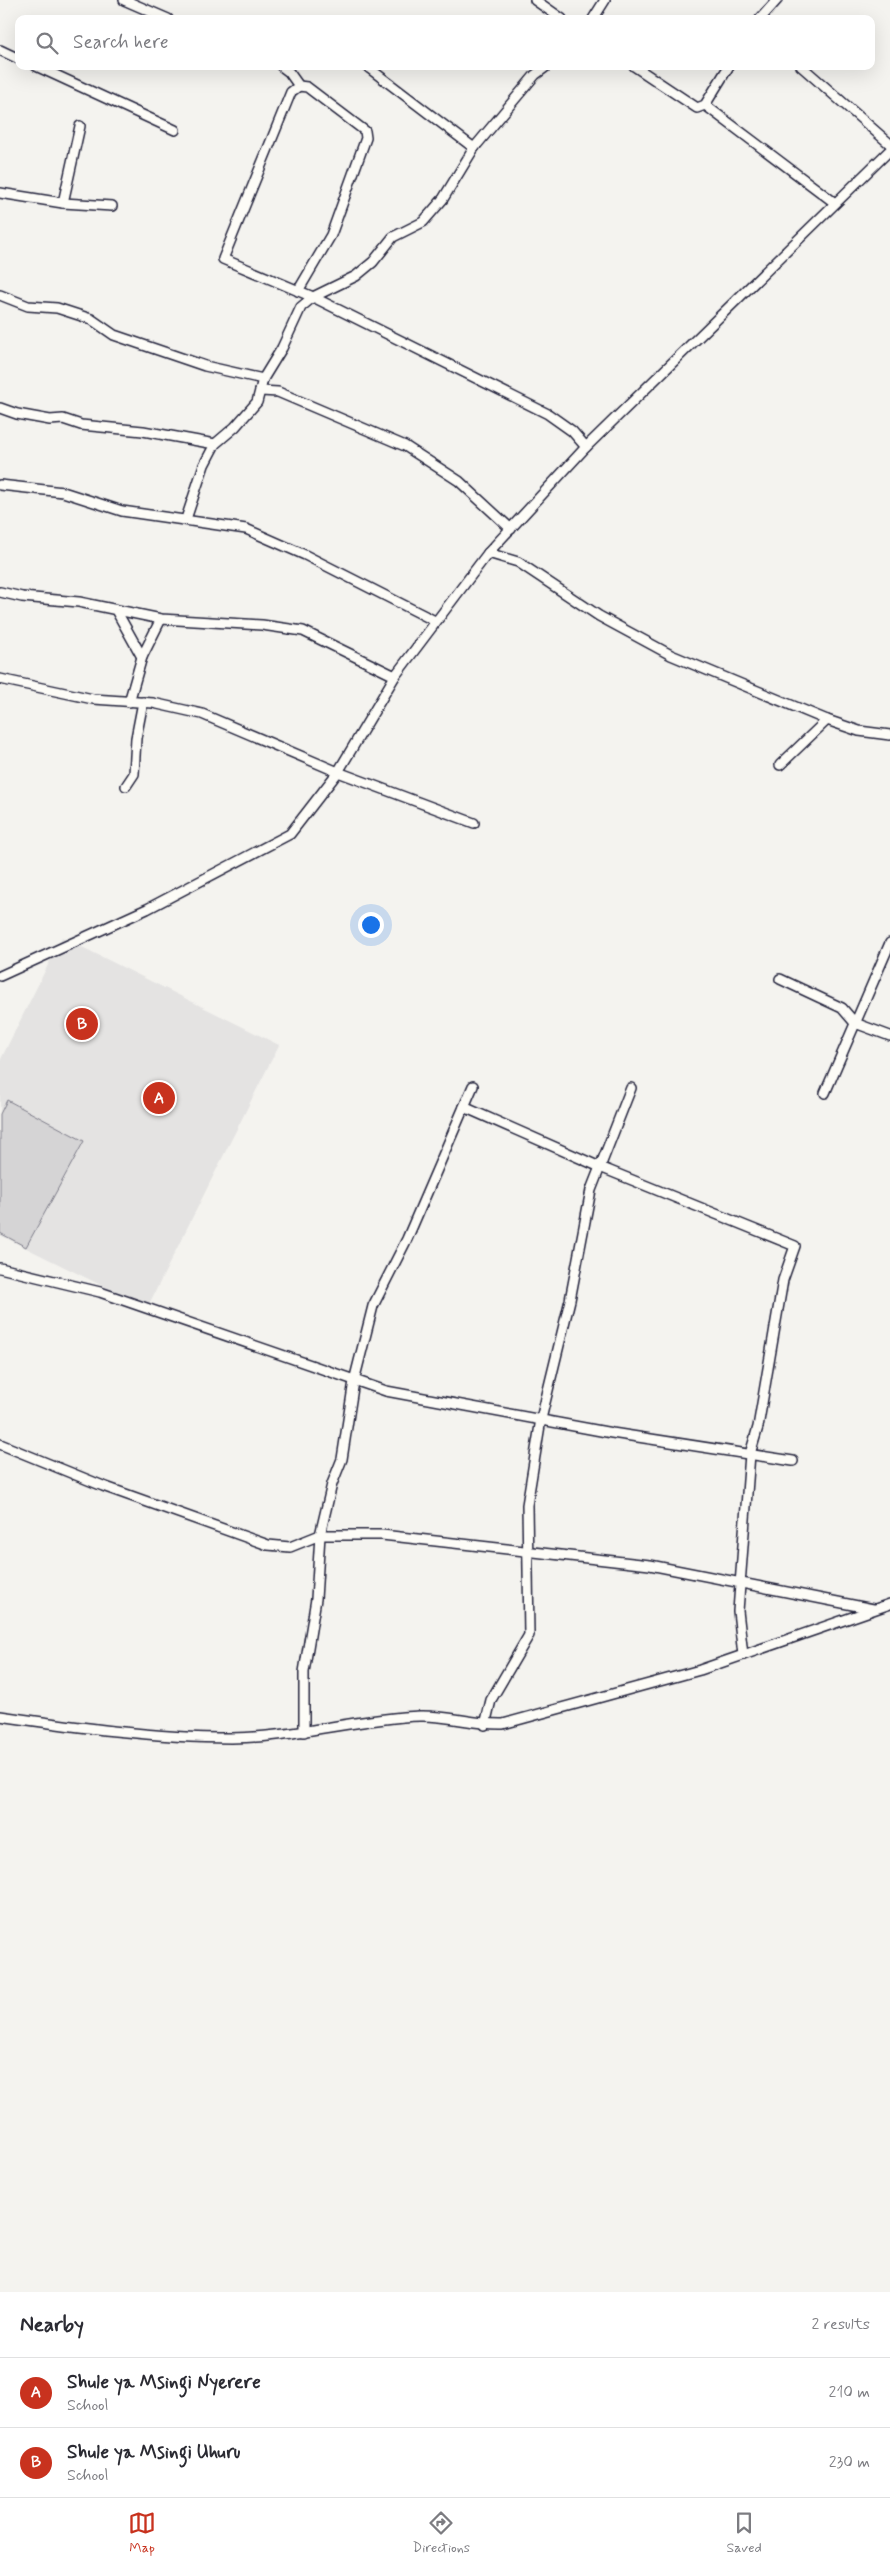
<!DOCTYPE html>
<html lang="en">
<head>
<meta charset="utf-8">
<style>
  body { margin:0; font-family:Mynerve,sans-serif; background:#f2f2f3; color:#2b2b33 }
  .you { position:absolute; left:370px; top:924px; width:18px; height:18px; margin:-12px; border:4px solid #fff; border-radius:50%; background:#1a73e8; box-shadow:0 0 0 8px #1a73e833 }
  .badge { display:grid; place-items:center; width:32px; height:32px; border-radius:50%; background:#c8321e; color:#fff; font-size:16px; font-weight:700 }
  .pin { position:absolute; translate:-50% -50%; border:2px solid #fff; box-shadow:0 1px 5px #0006 }
  .list { margin:0; padding:0; list-style:none }
  h2 { display:flex; justify-content:space-between; align-items:center; height:65px; margin:0; padding:0 20px; font-size:21px }
  h2 small { font-size:16px; font-weight:400; color:#7c7c81 }
  .list li { display:grid; grid-template-columns:32px 1fr auto; gap:15px; align-items:center; box-sizing:border-box; height:70px; padding:0 20px; border-top:1px solid #e1e1e2 }
  .list b { display:block; font-size:19px; white-space:nowrap }
  .list p { margin:0; font-size:16px; white-space:nowrap; color:#7c7c81 }
  .list em { font-size:16px; font-style:normal; color:#7c7c81 }
  .icon { flex:none; width:28px; height:28px; fill:none; stroke:currentColor; stroke-width:2; stroke-linecap:round; stroke-linejoin:round }
  .map { position:relative; flex:none; width:890px; height:2292px; overflow:hidden }
  .search { position:absolute; background:#fff; box-shadow:0 5px 20px #0002; left:15px; right:15px; top:15px; height:55px; display:flex; align-items:center; gap:12px; box-sizing:border-box; padding:0 18px; border-radius:10px; color:#7c7c81; font-size:19px }
  .sheet { height:205px; background:#fff }
  nav { display:flex; justify-content:space-around; align-items:center; box-sizing:border-box; height:70px; border-top:1px solid #e1e1e2; background:#fff; font-size:14px; color:#7c7c81 }
  nav a { display:grid; justify-items:center; gap:2px }
  nav .on { color:#c8321e }
  .map>svg:first-child { display:block }
</style>
</head>
<body>
<div class="map">
<svg width="890" height="2292" viewBox="0 0 890 2292">
  <rect width="100%" height="100%" fill="#f4f3ef"/>
  <filter id="ink" filterUnits="userSpaceOnUse"><feTurbulence type="fractalNoise" baseFrequency=".02" numOctaves="2"/><feDisplacementMap in="SourceGraphic" scale="10" xChannelSelector="R" yChannelSelector="G"/><feConvolveMatrix kernelMatrix="1 2 1 2 8 2 1 2 1" color-interpolation-filters="sRGB"/></filter>
  <g filter="url(#ink)">
    <!-- built -->
    <path fill="#e4e3e2" d="M 62,937 L 279,1045 L 147,1308 L 0,1235 L 0,1061 Z"/>
    <!-- green -->
    <path fill="#d5d4d5" stroke="#7c7b88" d="M 7,1100 L 84,1141 L 26,1247 L 0,1233 L 0,1114 Z"/>
    <g fill="none" stroke-linecap="round" stroke-linejoin="round">
      <!-- street casing -->
      <g stroke="#22223b" stroke-width="12">
        <g id="street">
          <path d="M 124,0 L 168,19"/>
          <path d="M 535,0 L 562,19"/>
          <path d="M 593,19 L 605,0"/>
          <path d="M 760,19 L 777,0"/>
          <path d="M 0,50 L 19,59"/>
          <path d="M 36,66 L 175,130"/>
          <path d="M 281,66 L 289,72 L 299,86"/>
          <path d="M 634,66 L 697,108 L 705,105 L 729,66"/>
          <path d="M 801,66 L 890,144"/>
          <path d="M 369,68 L 474,148"/>
          <path d="M 705,105 L 835,203"/>
          <path d="M 0,193 L 63,203 L 112,206"/>
          <path d="M 63,203 L 80,126"/>
          <path d="M 298,291 L 331,235 L 366,138 L 365,131 L 307,87 L 299,86 L 291,92 L 223,259 L 313,297 L 548,414 L 572,431 L 586,447"/>
          <path d="M 0,295 L 28,306 L 57,308 L 91,319 L 114,335 L 205,366 L 263,379"/>
          <path d="M 261,391 L 278,392 L 405,446 L 459,481 L 511,529"/>
          <path d="M 0,408 L 17,414 L 50,420 L 63,419 L 81,425 L 143,431 L 215,444"/>
          <path d="M 0,485 L 63,492 L 122,511 L 246,529 L 305,555 L 435,621"/>
          <path d="M 186,519 L 204,465 L 215,444 L 235,427 L 257,402 L 263,379 L 282,348 L 301,307 L 313,297 L 356,276 L 373,262 L 393,237 L 423,222 L 443,199 L 474,148 L 535,75 L 547,66"/>
          <path d="M 488,553 L 518,562 L 599,616 L 671,655 L 827,720 L 859,731 L 890,735"/>
          <path d="M 0,592 L 22,597 L 79,602 L 161,619 L 262,625 L 303,631 L 395,676"/>
          <path d="M 117,612 L 142,657"/>
          <path d="M 0,679 L 93,699 L 153,703 L 202,714 L 338,772 L 474,823"/>
          <path d="M 129,702 L 142,657 L 161,619"/>
          <path d="M 780,765 L 827,720"/>
          <path d="M 126,786 L 134,774 L 136,738 L 143,702"/>
          <path d="M 0,976 L 147,909 L 290,834 L 338,772 L 395,676 L 488,553 L 586,447 L 890,150"/>
          <path d="M 780,979 L 842,1008 L 855,1023 L 890,1036"/>
          <path d="M 825,1093 L 890,943"/>
          <path d="M 464,1107 L 600,1167 L 795,1246 L 783,1280 L 758,1427 L 750,1454 L 738,1611 L 743,1655"/>
          <path d="M 0,1268 L 100,1292 L 386,1391 L 612,1433 L 793,1461"/>
          <path d="M 0,1444 L 103,1486 L 268,1545 L 290,1547 L 320,1535 L 382,1535 L 650,1565 L 873,1609"/>
          <path d="M 0,1716 C 76,1727 154,1738 231,1738 C 295,1738 357,1718 420,1716 C 448,1715 475,1725 503,1724 L 700,1670 L 890,1604"/>
          <path d="M 485,1725 L 491,1700 L 529,1635 L 527,1505 L 541,1419 L 570,1300 L 591,1190 L 631,1088"/>
          <path d="M 304,1732 L 304,1672 L 316,1599 L 320,1535 L 332,1484 L 342,1459 L 354,1381 L 373,1306 L 407,1239 L 473,1086"/>
        </g>
      </g>
      <!-- street -->
      <use href="#street" stroke="#fdfcf7" stroke-width="9"/>
    </g>
  </g>
</svg>
<div class="you"></div>
<div class="pin badge" style="left:159px;top:1098px">A</div>
<div class="pin badge" style="left:82px;top:1024px">B</div>
<div class="search"><svg class="icon" aria-label="search" viewBox="0 0 24 24"><circle cx="10" cy="10" r="6"/><path d="M15 15l6 6"/></svg>Search here</div>
</div>
<section class="sheet">
<h2>Nearby<small>2 results</small></h2>
<ul class="list">
<li><span class="badge">A</span><div><b>Shule ya Msingi Nyerere</b><p>School</p></div><em>210 m</em></li>
<li><span class="badge">B</span><div><b>Shule ya Msingi Uhuru</b><p>School</p></div><em>230 m</em></li>
</ul>
</section>
<nav>
<a class="on"><svg class="icon" aria-label="map" viewBox="0 0 24 24"><path d="M3 6l6-2 6 2 6-2v14l-6 2-6-2-6 2zM9 4v14M15 6v14"/></svg>Map</a>
<a><svg class="icon" aria-label="directions" viewBox="0 0 24 24"><path d="M12 3l9 9-9 9-9-9zM9 14v-3h6M13 9l2 2-2 2"/></svg>Directions</a>
<a><svg class="icon" aria-label="saved" viewBox="0 0 24 24"><path d="M7 4h10v16l-5-4-5 4z"/></svg>Saved</a>
</nav>
</body>
</html>
